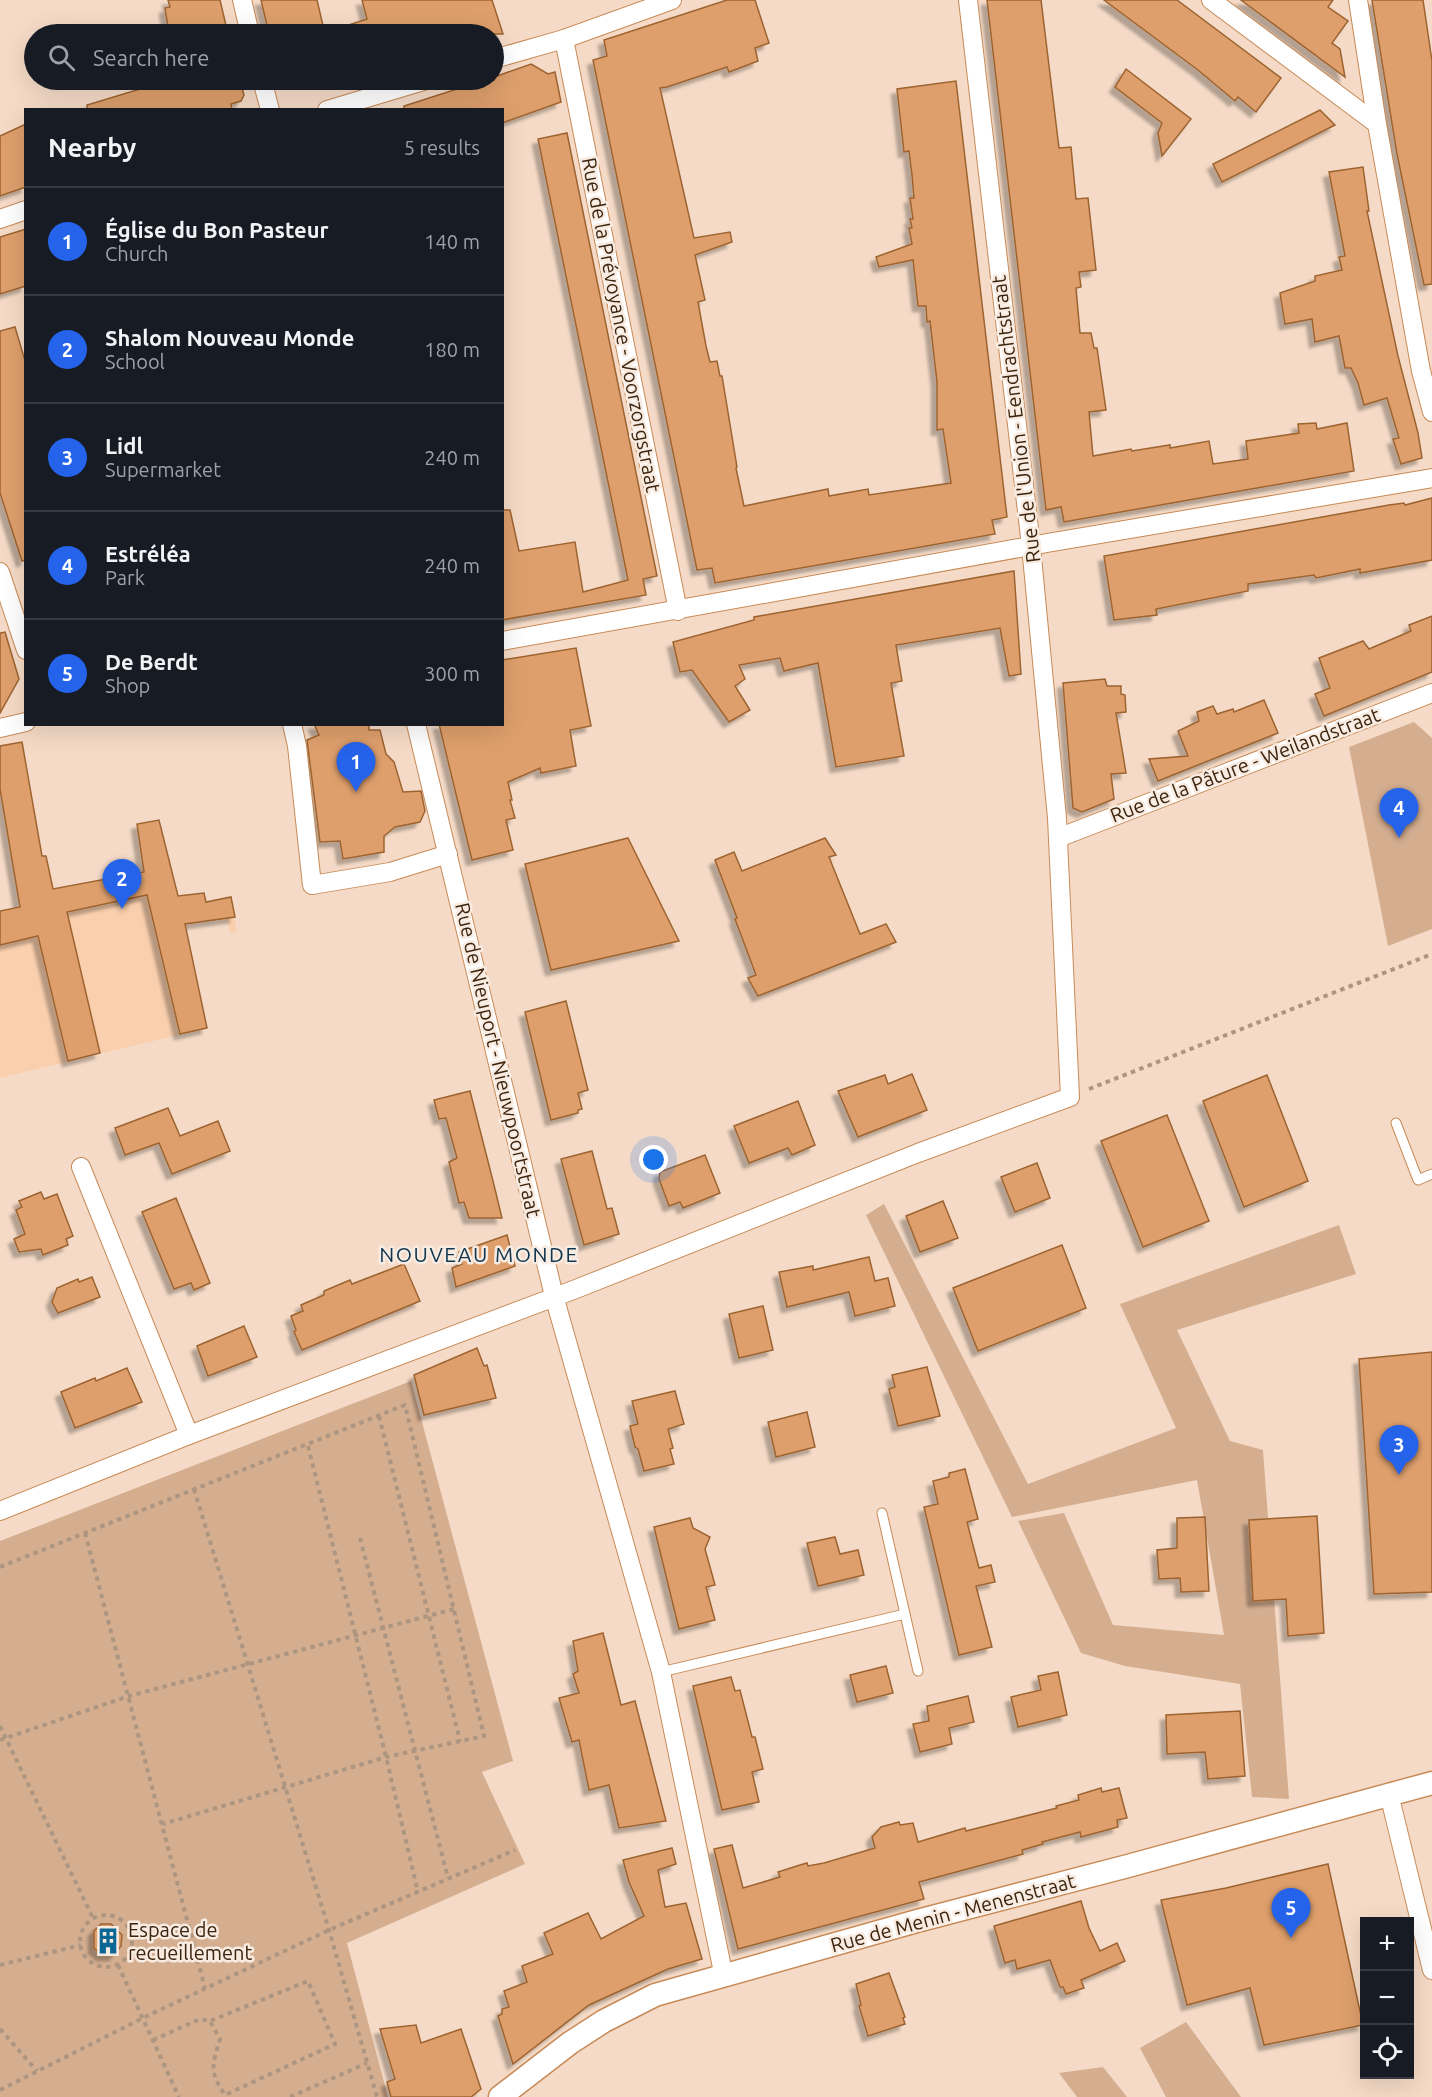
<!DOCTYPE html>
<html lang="en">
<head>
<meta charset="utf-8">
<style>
  body { margin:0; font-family:Ubuntu,sans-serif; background:#20242c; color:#f1f3f6 }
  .controls { position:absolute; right:18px; bottom:18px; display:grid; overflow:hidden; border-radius:0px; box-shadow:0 6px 24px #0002 }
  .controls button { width:54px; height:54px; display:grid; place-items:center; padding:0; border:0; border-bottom:2px solid #363941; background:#171b24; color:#f1f3f6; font:30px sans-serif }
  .you { position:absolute; left:654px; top:1160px; width:21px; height:21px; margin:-15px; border:4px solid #fff; border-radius:50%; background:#1a73e8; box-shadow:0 0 0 9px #1a73e833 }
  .badge { display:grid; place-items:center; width:39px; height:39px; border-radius:50%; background:#2563eb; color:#fff; font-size:20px; font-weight:700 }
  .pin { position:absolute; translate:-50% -50px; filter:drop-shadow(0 2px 3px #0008) }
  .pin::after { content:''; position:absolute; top:32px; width:21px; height:18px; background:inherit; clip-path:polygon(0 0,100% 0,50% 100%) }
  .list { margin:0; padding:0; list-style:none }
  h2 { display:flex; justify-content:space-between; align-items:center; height:78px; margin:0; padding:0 24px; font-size:26px }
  h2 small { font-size:20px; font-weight:400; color:#9ea1a6 }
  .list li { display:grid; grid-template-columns:39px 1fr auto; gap:18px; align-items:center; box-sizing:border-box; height:108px; padding:0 24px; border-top:2px solid #363941 }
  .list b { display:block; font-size:22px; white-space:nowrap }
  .list p { margin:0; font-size:20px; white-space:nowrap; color:#9ea1a6 }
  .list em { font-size:20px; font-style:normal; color:#9ea1a6 }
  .icon { flex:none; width:33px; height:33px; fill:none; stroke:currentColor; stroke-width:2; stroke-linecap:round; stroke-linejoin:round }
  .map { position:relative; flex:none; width:1432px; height:2097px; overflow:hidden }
  .search { position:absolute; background:#171b24; box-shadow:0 6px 24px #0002; left:24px; top:24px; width:480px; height:66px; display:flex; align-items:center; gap:15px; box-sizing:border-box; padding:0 21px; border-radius:33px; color:#9ea1a6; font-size:22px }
  .panel { position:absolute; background:#171b24; box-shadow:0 6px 24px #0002; left:24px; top:108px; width:480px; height:618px; border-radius:0px }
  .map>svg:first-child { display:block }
</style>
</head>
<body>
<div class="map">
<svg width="1432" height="2097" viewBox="0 0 1432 2097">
  <defs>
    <filter id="shadow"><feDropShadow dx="-5.5" dy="5.5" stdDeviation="1.5" flood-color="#0004"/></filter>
  </defs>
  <rect width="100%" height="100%" fill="#f5dbc7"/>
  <!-- built -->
  <path fill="#facfad" d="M 22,742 L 42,855 L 46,856 L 53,889 L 143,872 L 137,824 L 159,820 L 178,896 L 204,893 L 207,902 L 231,897 L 237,932 L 230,933 L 227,918 L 208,921 L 206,913 L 183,916 L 207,1028 L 0,1078 L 0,911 L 20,906 L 0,789 L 0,746 Z"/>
  <!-- green -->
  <g fill="#d5ae90">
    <path d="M 1414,722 L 1432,738 L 1432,929 L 1388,946 L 1349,747 Z"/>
    <path d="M 884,1204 L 1028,1484 L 1176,1428 L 1120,1304 L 1339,1225 L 1356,1274 L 1177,1330 L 1230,1441 L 1263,1450 L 1289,1799 L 1252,1797 L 1240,1684 L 1125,1666 L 1081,1653 L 1018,1521 L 1064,1513 L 1113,1625 L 1224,1635 L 1197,1480 L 1012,1517 L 866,1215 Z"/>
    <path d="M 411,1381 L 513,1761 L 482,1772 L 525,1864 L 347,1943 L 388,2097 L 0,2097 L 0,1541 Z"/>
    <path d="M 1186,2022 L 1241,2097 L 1166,2097 L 1140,2048 Z"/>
    <path d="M 1103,2067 L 1127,2097 L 1077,2097 L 1059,2073 Z"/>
  </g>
  <!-- building -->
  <g fill="#de9f6c" stroke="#9d6430" stroke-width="1.5" filter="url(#shadow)">
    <path d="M 168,0 L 220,0 L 228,34 L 169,34 L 165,8 L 170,7 Z"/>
    <path d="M 261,0 L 317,0 L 325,34 L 269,34 Z"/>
    <path d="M 362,0 L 492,0 L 503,34 L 330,34 L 330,31 L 367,19 Z"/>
    <path d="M 727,0 L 755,0 L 769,43 L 755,48 L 758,61 L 729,72 L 727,67 L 667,87 L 660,88 L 694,238 L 730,232 L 732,242 L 695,255 L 705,300 L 698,302 L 706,346 L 710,362 L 717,361 L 720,376 L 722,376 L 737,467 L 736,468 L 744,506 L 828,489 L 829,496 L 868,489 L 869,495 L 951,483 L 943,429 L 937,430 L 937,382 L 930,321 L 927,322 L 926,306 L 918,306 L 913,260 L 879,267 L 876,257 L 912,244 L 909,228 L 912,228 L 910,219 L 913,219 L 910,198 L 914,198 L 912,175 L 909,151 L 904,152 L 897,89 L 956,81 L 1007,517 L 992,520 L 995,534 L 715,583 L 712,568 L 697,570 L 593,60 L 607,56 L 604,40 Z"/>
    <path d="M 987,0 L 1041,0 L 1059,148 L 1071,147 L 1076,199 L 1088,198 L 1096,270 L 1079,272 L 1081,287 L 1076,288 L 1080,333 L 1091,333 L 1094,348 L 1097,348 L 1106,410 L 1089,412 L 1093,456 L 1131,449 L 1132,451 L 1170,445 L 1170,448 L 1209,441 L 1213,464 L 1248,459 L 1246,441 L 1299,433 L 1298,424 L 1316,423 L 1317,429 L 1347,423 L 1354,471 L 1064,522 L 1061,507 L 1046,510 Z"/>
    <path d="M 1104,0 L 1177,0 L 1281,78 L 1256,112 L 1238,97 L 1235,101 L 1198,70 Z"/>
    <path d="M 1241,0 L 1333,0 L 1328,7 L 1348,21 L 1332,43 L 1340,49 L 1345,77 Z"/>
    <path d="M 1372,0 L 1423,0 L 1432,61 L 1432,284 L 1424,285 L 1397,154 Z"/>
    <path d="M 531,64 L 548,74 L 555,72 L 561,102 L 502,123 L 502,110 L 404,110 L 404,106 L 485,80 L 494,80 L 494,77 Z"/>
    <path d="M 1126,69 L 1191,119 L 1162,156 L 1158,133 L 1162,123 L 1115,87 Z"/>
    <path d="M 149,80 L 240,80 L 244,95 L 241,101 L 231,104 L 232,110 L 87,110 L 87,105 L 150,86 Z"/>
    <path d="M 1320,110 L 1335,125 L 1222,182 L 1213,164 Z"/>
    <path d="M 26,124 L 26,187 L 0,196 L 0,136 Z"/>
    <path d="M 567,133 L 657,576 L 643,579 L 646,595 L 502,620 L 502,510 L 510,510 L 519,551 L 575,542 L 583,592 L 628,580 L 538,139 Z"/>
    <path d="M 1363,167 L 1369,211 L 1367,211 L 1398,356 L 1418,433 L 1422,458 L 1401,464 L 1393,439 L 1399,438 L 1387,398 L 1364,405 L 1358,383 L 1351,368 L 1345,368 L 1339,336 L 1315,342 L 1312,319 L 1285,324 L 1280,293 L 1315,281 L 1315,276 L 1342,270 L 1339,257 L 1345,256 L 1329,172 Z"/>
    <path d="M 26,229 L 26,286 L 0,294 L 0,237 Z"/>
    <path d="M 15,327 L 26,364 L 26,560 L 22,561 L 0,493 L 0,331 Z"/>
    <path d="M 1432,498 L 1432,560 L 1360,573 L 1360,569 L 1316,578 L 1314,575 L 1248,584 L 1248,591 L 1156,609 L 1157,615 L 1114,620 L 1104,556 L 1389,505 L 1404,503 L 1405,505 Z"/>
    <path d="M 1014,571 L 1021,674 L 1009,676 L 1000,628 L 896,645 L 902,681 L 891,683 L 904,756 L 836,767 L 818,663 L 784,671 L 780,658 L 739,665 L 745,679 L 735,686 L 750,710 L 729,722 L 692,670 L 680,672 L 673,642 L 754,620 L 754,617 Z"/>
    <path d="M 1432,616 L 1432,672 L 1324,716 L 1315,694 L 1330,688 L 1319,658 L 1363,641 L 1369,649 L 1411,631 L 1409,625 Z"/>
    <path d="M 5,632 L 19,679 L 0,713 L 0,633 Z"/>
    <path d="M 576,648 L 591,726 L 570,730 L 576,766 L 541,773 L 540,768 L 508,782 L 512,800 L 510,800 L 515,818 L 506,820 L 513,850 L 472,860 L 439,724 L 502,724 L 502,660 Z"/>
    <path d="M 1105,679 L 1107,686 L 1121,686 L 1121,694 L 1125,695 L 1126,712 L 1116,713 L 1126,773 L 1111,774 L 1114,799 L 1082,812 L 1073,808 L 1063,683 Z"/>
    <path d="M 1264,700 L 1278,733 L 1158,781 L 1149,759 L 1188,756 L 1178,731 L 1199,721 L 1197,712 L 1213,706 L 1217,714 L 1233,709 L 1234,712 Z"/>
    <path d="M 314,724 L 369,724 L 369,730 L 380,730 L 386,754 L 394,762 L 403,792 L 421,791 L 425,811 L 420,822 L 395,827 L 384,836 L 384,852 L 343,859 L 340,841 L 320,842 L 307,740 L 319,735 Z"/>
    <path d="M 22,742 L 42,856 L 46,856 L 53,889 L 144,872 L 137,824 L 159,820 L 178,896 L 204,893 L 206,902 L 231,897 L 235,917 L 185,924 L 207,1028 L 180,1034 L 147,895 L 67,912 L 100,1053 L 68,1061 L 38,936 L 0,945 L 0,911 L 20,907 L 0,789 L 0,746 Z"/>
    <path d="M 628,838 L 679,941 L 551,970 L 525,864 Z"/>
    <path d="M 825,838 L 836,855 L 829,857 L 860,934 L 886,924 L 896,942 L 758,996 L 748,978 L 756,975 L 735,919 L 737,918 L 715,860 L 734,852 L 742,871 Z"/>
    <path d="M 566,1001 L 588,1090 L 578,1093 L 582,1109 L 578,1110 L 578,1113 L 551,1120 L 525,1012 Z"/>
    <path d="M 912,1074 L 927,1110 L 858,1137 L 838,1091 L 885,1075 L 888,1084 Z"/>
    <path d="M 1267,1075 L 1308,1181 L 1244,1207 L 1203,1101 Z"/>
    <path d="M 470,1091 L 493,1181 L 502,1218 L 469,1218 L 464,1202 L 459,1203 L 449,1162 L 457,1158 L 446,1118 L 439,1119 L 434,1100 Z"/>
    <path d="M 798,1101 L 815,1145 L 792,1155 L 788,1148 L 749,1163 L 734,1126 Z"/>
    <path d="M 168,1108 L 180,1136 L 218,1121 L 230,1151 L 172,1174 L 159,1143 L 125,1155 L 115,1128 Z"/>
    <path d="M 1167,1115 L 1209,1221 L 1143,1247 L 1101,1141 Z"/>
    <path d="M 592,1151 L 607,1209 L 612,1208 L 619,1234 L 584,1245 L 561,1159 Z"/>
    <path d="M 705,1155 L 720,1193 L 683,1208 L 680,1202 L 669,1206 L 659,1179 L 660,1172 Z"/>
    <path d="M 1037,1163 L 1050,1198 L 1015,1212 L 1001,1177 Z"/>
    <path d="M 41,1192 L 44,1199 L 57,1194 L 73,1236 L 66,1239 L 68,1245 L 43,1255 L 41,1249 L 19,1252 L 14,1239 L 25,1234 L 16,1210 L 22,1207 L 19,1201 Z"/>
    <path d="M 176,1198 L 210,1283 L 194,1290 L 191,1283 L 174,1289 L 142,1212 Z"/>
    <path d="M 943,1201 L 958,1238 L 920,1252 L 906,1216 Z"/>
    <path d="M 507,1235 L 515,1266 L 456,1287 L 452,1268 L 462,1264 L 459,1252 Z"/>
    <path d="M 1062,1245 L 1086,1308 L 978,1351 L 953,1288 Z"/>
    <path d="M 869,1257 L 875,1281 L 888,1278 L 895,1306 L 855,1316 L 849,1292 L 787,1307 L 779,1272 L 813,1266 L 813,1270 Z"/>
    <path d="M 404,1264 L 420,1301 L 302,1350 L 294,1332 L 296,1330 L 291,1316 L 303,1311 L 301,1305 L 324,1295 L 324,1291 L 350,1280 L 352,1284 Z"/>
    <path d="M 92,1277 L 100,1297 L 58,1313 L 52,1302 L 57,1288 L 78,1279 L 79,1282 Z"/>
    <path d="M 763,1306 L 773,1350 L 739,1358 L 729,1314 Z"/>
    <path d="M 244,1326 L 257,1357 L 208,1376 L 197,1346 Z"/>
    <path d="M 477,1348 L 484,1366 L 487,1365 L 496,1398 L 424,1415 L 414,1375 Z"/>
    <path d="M 1432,1352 L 1432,1592 L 1374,1594 L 1359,1359 Z"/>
    <path d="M 927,1367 L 940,1416 L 898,1426 L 889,1389 L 895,1387 L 892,1375 Z"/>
    <path d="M 127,1368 L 142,1402 L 75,1428 L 61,1392 L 95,1378 L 96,1381 Z"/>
    <path d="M 675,1391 L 684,1424 L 668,1429 L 673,1448 L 670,1449 L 674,1464 L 644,1471 L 638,1449 L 635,1447 L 630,1426 L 638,1424 L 632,1401 Z"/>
    <path d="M 807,1412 L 815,1447 L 776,1457 L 768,1422 Z"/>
    <path d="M 965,1469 L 978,1519 L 967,1522 L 979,1568 L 991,1565 L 995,1582 L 976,1586 L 992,1647 L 959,1655 L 924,1507 L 938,1504 L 933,1481 L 949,1477 L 949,1473 Z"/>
    <path d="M 1317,1516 L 1324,1633 L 1288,1636 L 1286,1599 L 1253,1601 L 1249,1520 Z"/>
    <path d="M 1205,1517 L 1209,1591 L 1181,1592 L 1180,1578 L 1159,1579 L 1157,1550 L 1177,1548 L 1177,1518 Z"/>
    <path d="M 690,1518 L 693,1528 L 710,1537 L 705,1549 L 715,1585 L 706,1587 L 715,1620 L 679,1629 L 654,1527 Z"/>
    <path d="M 835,1537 L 840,1554 L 858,1550 L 864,1575 L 818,1586 L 807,1543 Z"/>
    <path d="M 603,1633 L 621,1705 L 635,1701 L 666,1821 L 619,1828 L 609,1785 L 589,1790 L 579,1740 L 572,1742 L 559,1698 L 579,1693 L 573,1674 L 578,1671 L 573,1641 Z"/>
    <path d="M 886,1666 L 893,1693 L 857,1702 L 850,1675 Z"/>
    <path d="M 1058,1672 L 1067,1715 L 1018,1727 L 1011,1697 L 1041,1690 L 1038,1676 Z"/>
    <path d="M 731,1677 L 735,1691 L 740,1690 L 752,1737 L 755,1737 L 763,1769 L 752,1772 L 759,1802 L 722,1810 L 693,1686 Z"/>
    <path d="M 968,1696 L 974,1722 L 949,1728 L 952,1744 L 920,1752 L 913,1724 L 929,1721 L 927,1706 Z"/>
    <path d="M 1240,1711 L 1245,1776 L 1208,1779 L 1205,1752 L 1167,1754 L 1166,1715 Z"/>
    <path d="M 1101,1788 L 1102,1792 L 1119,1788 L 1127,1818 L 1117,1820 L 1118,1827 L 1081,1837 L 1080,1832 L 1042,1842 L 1043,1844 L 1022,1850 L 1023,1854 L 919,1882 L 924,1899 L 738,1949 L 714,1849 L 732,1845 L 743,1888 L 780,1877 L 778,1872 L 800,1865 L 807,1863 L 808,1866 L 824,1863 L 875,1848 L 872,1837 L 881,1827 L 899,1822 L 900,1825 L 913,1823 L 918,1842 L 965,1828 L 966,1831 L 1057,1808 L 1056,1806 L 1079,1800 L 1078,1795 Z"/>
    <path d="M 672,1848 L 676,1864 L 658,1870 L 665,1907 L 686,1903 L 702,1959 L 668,1969 L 589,2005 L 513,2064 L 498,2016 L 502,2014 L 502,2009 L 509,2007 L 504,1991 L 527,1982 L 522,1966 L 553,1954 L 544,1933 L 588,1913 L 601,1939 L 644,1916 L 629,1882 L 623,1860 Z"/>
    <path d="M 1328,1864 L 1363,2025 L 1264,2045 L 1250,1988 L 1187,2005 L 1161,1900 L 1226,1888 Z"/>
    <path d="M 1081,1901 L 1089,1928 L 1100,1951 L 1117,1943 L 1125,1961 L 1081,1980 L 1084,1988 L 1066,1994 L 1063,1987 L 1060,1987 L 1050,1960 L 1017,1969 L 1015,1960 L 1005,1963 L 994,1926 Z"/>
    <path d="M 101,1924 L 111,1924 L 122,1935 L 121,1946 L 114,1955 L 102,1955 L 94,1948 L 94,1931 Z"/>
    <path d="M 889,1973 L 905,2017 L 903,2018 L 905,2024 L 868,2036 L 859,2006 L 861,2005 L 856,1984 Z"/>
    <path d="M 416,2025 L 421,2043 L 461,2029 L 481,2089 L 471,2097 L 391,2097 L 387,2082 L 395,2079 L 380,2029 Z"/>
  </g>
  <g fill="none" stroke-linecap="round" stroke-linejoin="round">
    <!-- service casing -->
    <g stroke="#c78a57" stroke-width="11">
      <g id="service">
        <path d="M 1396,1123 L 1418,1180 L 1432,1174"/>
        <path d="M 882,1513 L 905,1614"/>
        <path d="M 661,1672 L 905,1614 L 918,1671"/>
      </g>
    </g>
    <!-- minor casing -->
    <g stroke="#c78a57" stroke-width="20">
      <g id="minor">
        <path d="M 242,0 L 250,34"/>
        <path d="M 1211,0 L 1377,124"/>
        <path d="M 1358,0 L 1377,124 L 1421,371 L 1432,412"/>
        <path d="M 564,39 L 678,611"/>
        <path d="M 494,59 L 564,39 L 672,0"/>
        <path d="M 262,80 L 270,110"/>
        <path d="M 327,110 L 427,80"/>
        <path d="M 0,219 L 26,210"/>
        <path d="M 0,572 L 26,650"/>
        <path d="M 502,641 L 1047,543 L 1432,478"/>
        <path d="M 292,724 L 297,746 L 312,885 L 390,872 L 448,854"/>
        <path d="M 416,724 L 554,1296 L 661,1672 L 724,1977"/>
        <path d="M 0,728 L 26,722"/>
        <path d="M 1058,838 L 1432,693"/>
        <path d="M 81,1167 L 189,1435"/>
        <path d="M 0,1511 L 189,1435 L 576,1289 L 918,1153 L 1070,1097 L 1057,818 L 1031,546 L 968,0"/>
        <path d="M 1389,1794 L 1432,1970"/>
      </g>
    </g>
    <!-- tertiary casing -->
    <g stroke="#c78a57" stroke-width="25">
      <path id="tertiary" d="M 500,2097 L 570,2043 L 604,2021 L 655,1995 L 917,1921 L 1128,1866 L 1432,1783"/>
    </g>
    <!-- path -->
    <g stroke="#ae9580" stroke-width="4" stroke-dasharray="4.5 4.5" stroke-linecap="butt">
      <path d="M 1089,1089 L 1432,954"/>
      <path d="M 379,1416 L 460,1741"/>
      <path d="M 308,1446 L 386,1757 L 418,1892"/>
      <path d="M 194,1489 L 329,1930 L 377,2097"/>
      <path d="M 85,1533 L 205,1988"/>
      <path d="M 360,1538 L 448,1878"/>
      <path d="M 0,1567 L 405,1405 L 484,1736 L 386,1757 L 163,1824"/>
      <path d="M 0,1726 L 93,1918"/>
      <path d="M 0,1740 L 129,1696 L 454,1609"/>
      <circle cx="106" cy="1941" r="26"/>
      <path d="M 0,1965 L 81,1945"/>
      <path d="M 118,1965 L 179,2097"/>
      <path d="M 0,2029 L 37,2071"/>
      <path d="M 153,2040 L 200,2019 L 210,2021 L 220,2039 C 212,2066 209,2071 225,2095 L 335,2044 L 308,1981 L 210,2021"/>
      <path d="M 0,2090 L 143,2018 L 329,1930 L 515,1850"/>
      <path d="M 290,2097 L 367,2063"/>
    </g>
    <!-- service -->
    <use href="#service" stroke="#fff" stroke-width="9"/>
    <!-- minor -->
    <use href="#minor" stroke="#fff" stroke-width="18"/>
    <!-- tertiary -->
    <use href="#tertiary" stroke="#fff" stroke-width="22"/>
  </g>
  <!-- icons -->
  <defs>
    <g id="building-bare" transform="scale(2.07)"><path d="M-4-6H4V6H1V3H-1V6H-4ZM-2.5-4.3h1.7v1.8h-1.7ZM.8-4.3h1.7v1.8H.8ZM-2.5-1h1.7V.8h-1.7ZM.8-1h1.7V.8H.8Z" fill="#0c6797" stroke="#f8ebe1" stroke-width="2.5" paint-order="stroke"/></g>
  </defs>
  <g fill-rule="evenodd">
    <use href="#building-bare" x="108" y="1941"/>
  </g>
  <g text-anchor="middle" stroke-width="5" stroke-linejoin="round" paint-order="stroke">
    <!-- street labels -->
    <g font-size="20" fill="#3c240e" stroke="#f8ebe1">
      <text transform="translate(621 325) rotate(79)" y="7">Rue de la Prévoyance - Voorzorgstraat</text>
      <text transform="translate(1016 419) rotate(-97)" y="7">Rue de l'Union - Eendrachtstraat</text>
      <text transform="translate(1245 765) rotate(-21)" y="7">Rue de la Pâture - Weilandstraat</text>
      <text transform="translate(498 1060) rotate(77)" y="7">Rue de Nieuport - Nieuwpoortstraat</text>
      <text transform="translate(953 1913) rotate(-15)" y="7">Rue de Menin - Menenstraat</text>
    </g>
    <!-- poi labels -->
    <g font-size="20" fill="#3c240e" stroke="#f8ebe1" text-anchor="start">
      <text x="128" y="1937">Espace de<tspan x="128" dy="23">recueillement</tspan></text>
    </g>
    <!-- neighbourhood labels -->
    <g font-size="21" letter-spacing="1.5" fill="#10364e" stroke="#f8ebe1">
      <text x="479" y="1262">NOUVEAU MONDE</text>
    </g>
  </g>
</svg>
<div class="controls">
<button>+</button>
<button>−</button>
<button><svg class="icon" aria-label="locate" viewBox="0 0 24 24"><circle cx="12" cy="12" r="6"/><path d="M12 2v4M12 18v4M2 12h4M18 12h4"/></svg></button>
</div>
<div class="you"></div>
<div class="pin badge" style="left:356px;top:792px">1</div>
<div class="pin badge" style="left:122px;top:909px">2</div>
<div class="pin badge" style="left:1399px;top:1475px">3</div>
<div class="pin badge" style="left:1399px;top:838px">4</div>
<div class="pin badge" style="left:1291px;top:1938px">5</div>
<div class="search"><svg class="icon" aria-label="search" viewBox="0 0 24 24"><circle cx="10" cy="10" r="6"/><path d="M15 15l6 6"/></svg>Search here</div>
<section class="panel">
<h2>Nearby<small>5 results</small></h2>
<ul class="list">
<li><span class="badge">1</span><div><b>Église du Bon Pasteur</b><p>Church</p></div><em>140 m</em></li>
<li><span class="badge">2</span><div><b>Shalom Nouveau Monde</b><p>School</p></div><em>180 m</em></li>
<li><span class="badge">3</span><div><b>Lidl</b><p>Supermarket</p></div><em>240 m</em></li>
<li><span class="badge">4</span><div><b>Estréléa</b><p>Park</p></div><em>240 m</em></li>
<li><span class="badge">5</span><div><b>De Berdt</b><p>Shop</p></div><em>300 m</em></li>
</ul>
</section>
</div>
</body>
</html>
